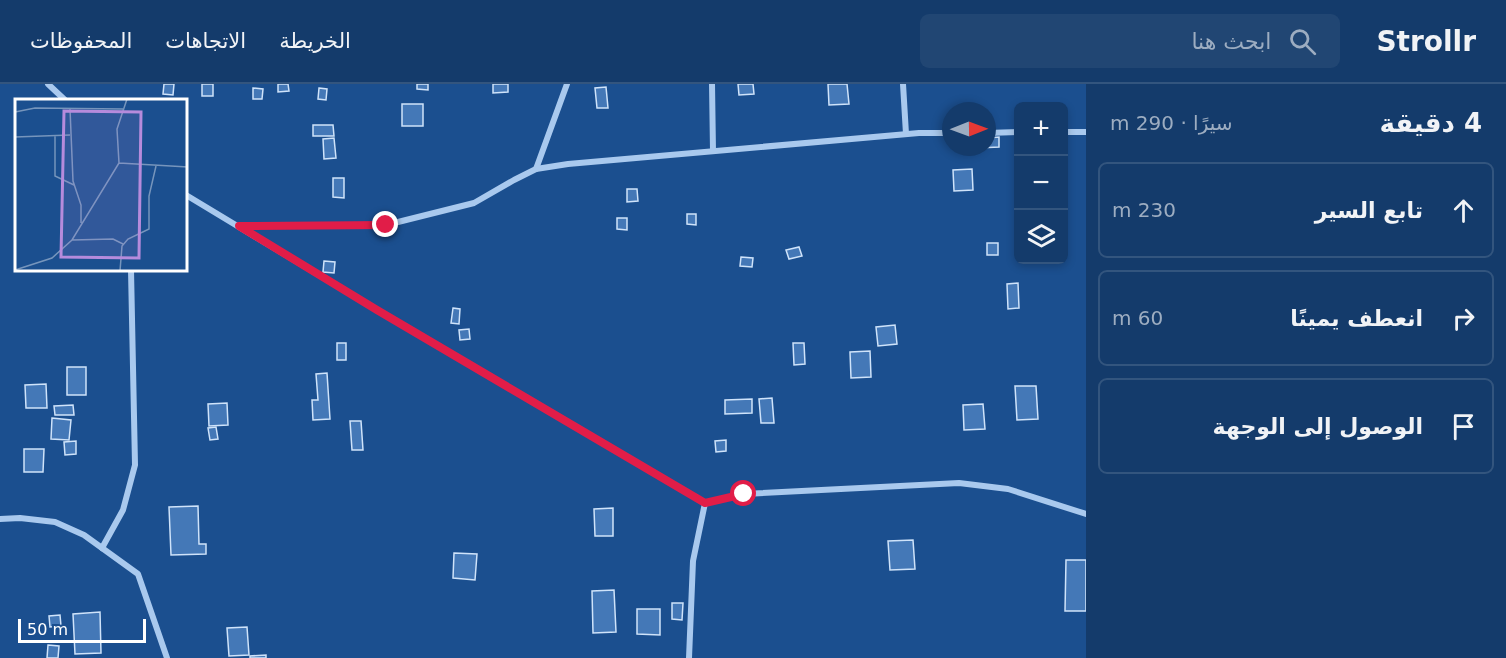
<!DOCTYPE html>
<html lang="ar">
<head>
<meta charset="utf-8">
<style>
  body { margin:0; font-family:"DejaVu Sans","Noto Sans Arabic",sans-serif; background:#214673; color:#f1f3f6; direction:rtl }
  .controls { position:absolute; right:18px; top:18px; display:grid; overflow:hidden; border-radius:9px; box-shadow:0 3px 9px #0003 }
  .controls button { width:54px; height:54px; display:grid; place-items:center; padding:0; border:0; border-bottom:2px solid #33557e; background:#143b6b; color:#f1f3f6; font:30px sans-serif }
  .compass { position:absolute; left:942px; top:18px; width:54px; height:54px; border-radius:50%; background:#143b6b; box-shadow:0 3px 9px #0003; rotate:89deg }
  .scale { position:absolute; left:18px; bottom:15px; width:128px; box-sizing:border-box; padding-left:6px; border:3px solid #fff; border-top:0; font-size:16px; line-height:21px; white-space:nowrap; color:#fff; -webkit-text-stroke:4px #1b4f8f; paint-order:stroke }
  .stop { position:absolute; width:18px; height:18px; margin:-14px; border:4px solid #e11d48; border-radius:50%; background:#fff }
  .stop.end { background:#e11d48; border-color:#fff; box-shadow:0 2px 6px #0008 }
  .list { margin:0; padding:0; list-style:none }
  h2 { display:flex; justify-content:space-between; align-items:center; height:78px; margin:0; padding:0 24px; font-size:26px }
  h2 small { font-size:20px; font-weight:400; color:#9dadc1 }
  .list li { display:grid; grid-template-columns:39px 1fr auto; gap:18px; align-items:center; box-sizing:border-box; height:96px; margin:0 12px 12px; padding:0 12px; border:2px solid #33557e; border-radius:9px }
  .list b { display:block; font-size:22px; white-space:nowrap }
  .list em { font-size:20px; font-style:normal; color:#9dadc1 }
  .icon { flex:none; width:33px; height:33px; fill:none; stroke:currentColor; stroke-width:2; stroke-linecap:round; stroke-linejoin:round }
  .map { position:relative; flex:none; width:1086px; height:574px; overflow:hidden; direction:ltr }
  header { display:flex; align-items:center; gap:36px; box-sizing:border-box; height:84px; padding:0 30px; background:#143b6b; border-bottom:2px solid #33557e }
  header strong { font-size:28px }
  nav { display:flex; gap:33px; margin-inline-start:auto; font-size:21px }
  .search { width:420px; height:54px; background:#214673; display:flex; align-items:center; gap:15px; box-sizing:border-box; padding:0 21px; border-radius:9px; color:#9dadc1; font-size:22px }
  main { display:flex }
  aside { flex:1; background:#143b6b }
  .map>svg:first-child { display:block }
</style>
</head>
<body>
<header>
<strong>Strollr</strong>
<div class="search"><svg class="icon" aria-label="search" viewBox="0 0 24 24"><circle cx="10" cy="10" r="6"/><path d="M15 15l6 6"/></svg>ابحث هنا</div>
<nav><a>الخريطة</a><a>الاتجاهات</a><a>المحفوظات</a></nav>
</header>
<main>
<aside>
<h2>4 دقيقة<small>سيرًا · 290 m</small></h2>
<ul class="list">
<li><svg class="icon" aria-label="ahead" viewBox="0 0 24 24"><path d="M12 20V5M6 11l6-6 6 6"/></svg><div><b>تابع السير</b></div><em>230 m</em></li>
<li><svg class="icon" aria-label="right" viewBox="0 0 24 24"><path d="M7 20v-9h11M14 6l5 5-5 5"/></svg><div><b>انعطف يمينًا</b></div><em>60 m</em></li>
<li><svg class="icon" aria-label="arrive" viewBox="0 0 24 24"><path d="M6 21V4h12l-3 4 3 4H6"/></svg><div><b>الوصول إلى الوجهة</b></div></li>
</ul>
</aside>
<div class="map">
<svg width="1086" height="574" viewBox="0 0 1086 574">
  <rect width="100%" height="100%" fill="#1b4f8f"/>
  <!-- building -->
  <g fill="#4478b7" stroke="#cfe3fa" stroke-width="1.5">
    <path d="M 164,0 L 174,0 L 173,11 L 163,10 Z"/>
    <rect x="202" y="0" width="11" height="12"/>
    <path d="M 278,0 L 288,0 L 289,7 L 278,8 Z"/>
    <path d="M 417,0 L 428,0 L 428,6 L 417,5 Z"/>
    <path d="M 493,0 L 508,0 L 508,8 L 493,9 Z"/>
    <path d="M 738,0 L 753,0 L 754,10 L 739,11 Z"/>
    <path d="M 828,0 L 847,0 L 849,20 L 829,21 Z"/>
    <path d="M 606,3 L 608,24 L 597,24 L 595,4 Z"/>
    <path d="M 253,4 L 263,5 L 262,15 L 253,15 Z"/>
    <path d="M 319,4 L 327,5 L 326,16 L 318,15 Z"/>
    <rect x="402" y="20" width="21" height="22"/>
    <path d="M 313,41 L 333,41 L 334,52 L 313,52 Z"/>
    <path d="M 999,53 L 999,63 L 977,64 L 987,63 L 987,54 Z"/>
    <path d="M 334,54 L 336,74 L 324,75 L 323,55 Z"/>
    <path d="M 972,85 L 973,106 L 954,107 L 953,86 Z"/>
    <path d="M 333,94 L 344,94 L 344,114 L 333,113 Z"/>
    <path d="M 627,105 L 637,105 L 638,117 L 627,118 Z"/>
    <path d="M 687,130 L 696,130 L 696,141 L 687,140 Z"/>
    <path d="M 617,134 L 627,134 L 627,146 L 617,145 Z"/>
    <rect x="987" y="159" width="11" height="12"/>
    <path d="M 799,163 L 802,172 L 789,175 L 786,166 Z"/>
    <path d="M 741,173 L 753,174 L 752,183 L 740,182 Z"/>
    <path d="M 324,177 L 335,178 L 334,189 L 323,188 Z"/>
    <path d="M 1018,199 L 1019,224 L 1008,225 L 1007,200 Z"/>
    <path d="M 453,224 L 460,225 L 459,240 L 451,239 Z"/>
    <path d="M 895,241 L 897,260 L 878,262 L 876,243 Z"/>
    <path d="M 469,245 L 470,255 L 460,256 L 459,246 Z"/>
    <rect x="337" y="259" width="9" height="17"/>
    <path d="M 793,259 L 804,259 L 805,280 L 794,281 Z"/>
    <path d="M 870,267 L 871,293 L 851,294 L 850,268 Z"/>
    <rect x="67" y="283" width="19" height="28"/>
    <path d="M 327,289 L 330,335 L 313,336 L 312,316 L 318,316 L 316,290 Z"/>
    <path d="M 46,300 L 47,324 L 26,324 L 25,301 Z"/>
    <path d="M 1015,302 L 1036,302 L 1038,335 L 1017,336 Z"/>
    <path d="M 772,314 L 774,339 L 761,339 L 759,315 Z"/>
    <path d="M 752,315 L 752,329 L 725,330 L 725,316 Z"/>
    <path d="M 227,319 L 228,341 L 209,342 L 208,320 Z"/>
    <path d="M 983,320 L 985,345 L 964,346 L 963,321 Z"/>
    <path d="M 73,321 L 74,331 L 55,331 L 54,322 Z"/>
    <path d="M 52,334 L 71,336 L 69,356 L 51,355 Z"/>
    <path d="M 350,337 L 361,337 L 363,366 L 352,366 Z"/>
    <path d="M 216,343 L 218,355 L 210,356 L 208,344 Z"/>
    <path d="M 726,356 L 726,367 L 716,368 L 715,357 Z"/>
    <path d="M 76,357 L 76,370 L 65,371 L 64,358 Z"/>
    <path d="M 24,365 L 44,365 L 43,388 L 24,388 Z"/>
    <path d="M 198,422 L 199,460 L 206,460 L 206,470 L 171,471 L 169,423 Z"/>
    <path d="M 613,424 L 613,452 L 595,452 L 594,425 Z"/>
    <path d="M 913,456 L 915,485 L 890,486 L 888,457 Z"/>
    <path d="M 454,469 L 477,470 L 475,496 L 453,494 Z"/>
    <path d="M 1066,476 L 1086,476 L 1086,527 L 1065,527 Z"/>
    <path d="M 614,506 L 616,548 L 593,549 L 592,507 Z"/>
    <path d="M 672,519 L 683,519 L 682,536 L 672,535 Z"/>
    <path d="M 637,525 L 660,525 L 660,551 L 637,550 Z"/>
    <path d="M 100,528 L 101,569 L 75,570 L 73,530 Z"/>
    <path d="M 60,531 L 61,542 L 50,543 L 49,532 Z"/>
    <path d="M 247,543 L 249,571 L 229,572 L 227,544 Z"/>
    <path d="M 48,561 L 59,562 L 58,574 L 47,574 Z"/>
    <path d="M 266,571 L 266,574 L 250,574 L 250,572 Z"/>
  </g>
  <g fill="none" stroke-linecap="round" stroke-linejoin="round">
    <!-- street -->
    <g stroke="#a9c9ee" stroke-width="6">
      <path d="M 48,0 L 65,16"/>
      <path d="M 712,0 L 713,67"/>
      <path d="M 903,0 L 906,50"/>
      <path d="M 1064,48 L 1086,48"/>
      <path d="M 987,49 L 1018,48"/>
      <path d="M 536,85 L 567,0"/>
      <path d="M 186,111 L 377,226 L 705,419 L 744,410 L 959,399 L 1008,405 L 1086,430"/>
      <path d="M 239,142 L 386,141 L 474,119 L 514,96 L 536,85 L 568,80 L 919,49 L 951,49"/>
      <path d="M 0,435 L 20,434 L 55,438 L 84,451 L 138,490 L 167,574"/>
      <path d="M 102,464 L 123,426 L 135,381 L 131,186"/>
      <path d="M 689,574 L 693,477 L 705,419"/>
    </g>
  </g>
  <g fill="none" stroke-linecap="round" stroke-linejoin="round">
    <!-- route -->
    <path stroke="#e11d48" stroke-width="8" d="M 386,141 L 239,142 L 377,226 L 705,419 L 744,410"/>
  </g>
  <!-- overview -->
  <g transform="translate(15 15)">
    <rect width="172" height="172" fill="#1b4f8f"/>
    <path fill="none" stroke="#7695bc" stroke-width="1.5" d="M 55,10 L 58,82 L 66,106 L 66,124M 0,13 L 20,9 L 108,10M 40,37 L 40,77 L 59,86M 0,38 L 55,36M 104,64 L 173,68M 57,141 L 98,140 L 108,145M 0,171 L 37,159 L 57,141 L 104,64 L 102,30 L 112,0M 105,172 L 107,147 L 113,140 L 134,130 L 134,97 L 141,67"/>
    <path fill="#b68bdc" fill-opacity="0.15" stroke="#b68bdc" stroke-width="3" d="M 49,12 L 126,13 L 124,159 L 46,158 Z"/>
    <rect width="172" height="172" fill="none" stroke="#fff" stroke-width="3"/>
  </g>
</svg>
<div class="controls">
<button>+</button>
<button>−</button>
<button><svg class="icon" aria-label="layers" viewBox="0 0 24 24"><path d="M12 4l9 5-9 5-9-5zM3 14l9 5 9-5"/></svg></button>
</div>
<svg class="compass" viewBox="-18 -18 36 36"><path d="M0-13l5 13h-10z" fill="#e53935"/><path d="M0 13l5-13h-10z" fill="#9dadc1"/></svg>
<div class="scale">50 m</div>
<div class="stop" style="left:744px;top:410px"></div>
<div class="stop end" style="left:386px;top:141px"></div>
</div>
</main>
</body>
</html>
